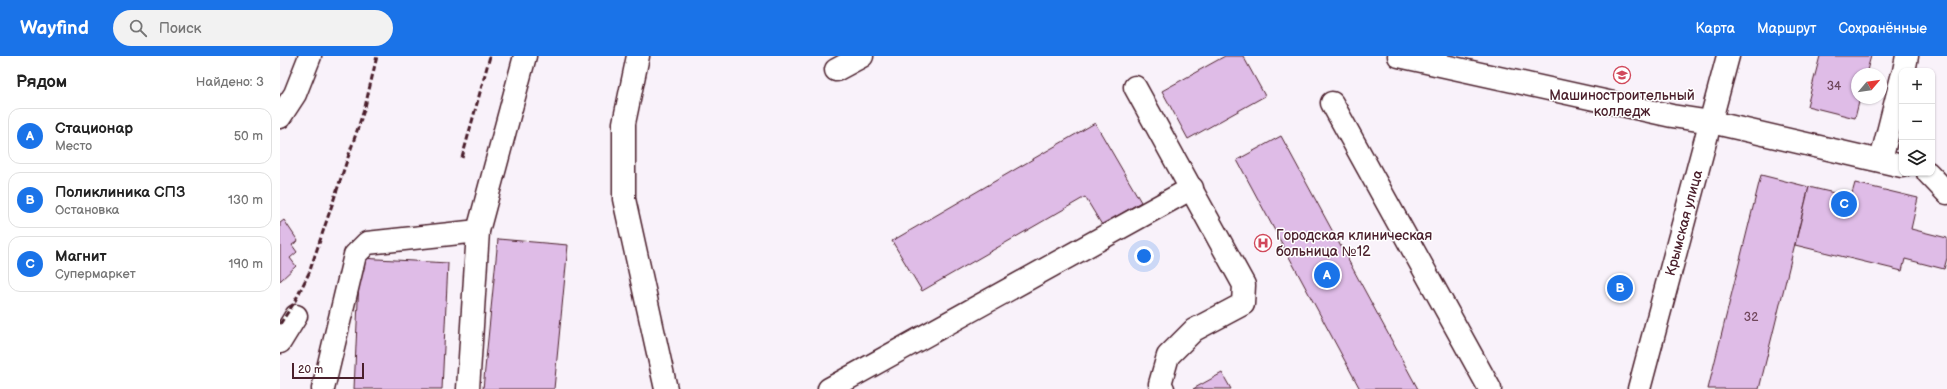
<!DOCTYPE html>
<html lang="ru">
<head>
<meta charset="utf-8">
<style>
  body { margin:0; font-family:"Balsamiq Sans",sans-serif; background:#f2f2f2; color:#222 }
  .controls { position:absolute; right:12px; top:12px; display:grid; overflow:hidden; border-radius:8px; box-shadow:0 1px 3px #0004 }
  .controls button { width:36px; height:36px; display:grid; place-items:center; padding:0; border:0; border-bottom:1px solid #e0e0e0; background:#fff; color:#222; font:20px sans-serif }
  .compass { position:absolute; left:1571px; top:12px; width:36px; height:36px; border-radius:50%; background:#fff; box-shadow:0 1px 3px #0004; rotate:61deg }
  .scale { position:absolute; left:12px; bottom:10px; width:72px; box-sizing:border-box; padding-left:4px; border:2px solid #4a1f2b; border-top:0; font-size:11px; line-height:14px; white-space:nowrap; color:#4a1f2b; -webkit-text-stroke:3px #fff; paint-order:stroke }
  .you { position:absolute; left:864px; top:200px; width:14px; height:14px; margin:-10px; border:3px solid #fff; border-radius:50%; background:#1a73e8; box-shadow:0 0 0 6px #1a73e833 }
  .badge { display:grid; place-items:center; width:26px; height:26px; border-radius:50%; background:#1a73e8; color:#fff; font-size:13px; font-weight:700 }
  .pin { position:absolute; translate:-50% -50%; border:2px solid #fff; box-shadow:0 1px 4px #0006 }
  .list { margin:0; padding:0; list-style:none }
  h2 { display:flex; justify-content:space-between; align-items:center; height:52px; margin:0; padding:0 16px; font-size:17px }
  h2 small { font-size:13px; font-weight:400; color:#767676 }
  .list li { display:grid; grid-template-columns:26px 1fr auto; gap:12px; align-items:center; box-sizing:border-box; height:56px; margin:0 8px 8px; padding:0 8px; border:1px solid #e0e0e0; border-radius:12px }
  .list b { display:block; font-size:15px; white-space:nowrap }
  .list p { margin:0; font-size:13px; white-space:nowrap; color:#767676 }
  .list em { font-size:13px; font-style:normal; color:#767676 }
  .icon { flex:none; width:22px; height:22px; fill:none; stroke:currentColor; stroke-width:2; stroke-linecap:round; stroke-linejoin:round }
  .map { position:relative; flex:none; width:1667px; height:333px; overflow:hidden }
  header { display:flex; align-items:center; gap:24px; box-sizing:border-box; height:56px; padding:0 20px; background:#1a73e8; color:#fff }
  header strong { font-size:19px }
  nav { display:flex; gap:22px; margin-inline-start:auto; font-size:14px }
  .search { width:280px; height:36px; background:#f2f2f2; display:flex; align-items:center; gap:10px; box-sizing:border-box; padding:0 14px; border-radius:22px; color:#767676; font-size:15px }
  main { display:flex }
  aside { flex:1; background:#fff }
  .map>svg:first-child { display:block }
</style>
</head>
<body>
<header>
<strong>Wayfind</strong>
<div class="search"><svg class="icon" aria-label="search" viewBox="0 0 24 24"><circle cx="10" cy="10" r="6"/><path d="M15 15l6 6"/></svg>Поиск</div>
<nav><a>Карта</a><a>Маршрут</a><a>Сохранённые</a></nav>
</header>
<main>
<aside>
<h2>Рядом<small>Найдено: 3</small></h2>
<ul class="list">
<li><span class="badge">A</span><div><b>Стационар</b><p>Место</p></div><em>50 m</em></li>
<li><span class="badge">B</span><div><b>Поликлиника СПЗ</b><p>Остановка</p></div><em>130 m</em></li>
<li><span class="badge">C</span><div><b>Магнит</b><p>Супермаркет</p></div><em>190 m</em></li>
</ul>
</aside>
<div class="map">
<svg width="1667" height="333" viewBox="0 0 1667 333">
  <rect width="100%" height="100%" fill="#f9f2fa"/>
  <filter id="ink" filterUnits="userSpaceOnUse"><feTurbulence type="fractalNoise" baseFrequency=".025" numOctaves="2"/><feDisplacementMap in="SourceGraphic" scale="8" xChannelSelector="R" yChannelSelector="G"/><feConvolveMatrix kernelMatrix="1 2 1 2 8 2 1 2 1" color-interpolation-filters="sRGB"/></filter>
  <g filter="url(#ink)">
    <!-- building -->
    <g fill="#dfbce7" stroke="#4a1f2b">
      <path d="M 945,0 L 963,0 L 985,40 L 908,83 L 882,35 Z"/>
      <path d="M 1540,0 L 1591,0 L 1586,18 L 1577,18 L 1577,42 L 1580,42 L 1575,62 L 1527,50 Z"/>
      <path d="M 815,67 L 861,146 L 822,169 L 805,141 L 642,235 L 612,185 Z"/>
      <path d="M 1001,80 L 1138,333 L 1080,333 L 957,104 Z"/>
      <path d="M 1481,119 L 1529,131 L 1479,333 L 1428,333 Z"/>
      <path d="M 1575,127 L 1638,142 L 1631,173 L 1667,182 L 1667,202 L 1664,213 L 1625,203 L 1622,215 L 1515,189 L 1529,131 L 1571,141 Z"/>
      <path d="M 4,164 L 18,185 L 12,189 L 17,196 L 10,202 L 16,210 L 0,225 L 0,167 Z"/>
      <path d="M 218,183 L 288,189 L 274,333 L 203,333 Z"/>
      <path d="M 80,202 L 168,207 L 162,333 L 74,333 Z"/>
      <path d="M 942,317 L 951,333 L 913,333 Z"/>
    </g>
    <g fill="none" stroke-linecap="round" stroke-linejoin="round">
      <!-- minor casing -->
      <g stroke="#4a1f2b" stroke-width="25">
        <g id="minor">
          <path d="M 358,0 L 344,67 L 344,143 L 386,333"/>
          <path d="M 1119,0 L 1392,60 L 1431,66 L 1622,110"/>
          <path d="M 556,14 L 582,0"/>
          <path d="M 1624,15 L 1627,0"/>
          <path d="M 855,31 L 964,229 L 963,248 L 914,274 L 888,300 L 880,328 L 883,333"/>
          <path d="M 1052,47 L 1210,333"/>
          <path d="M 0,61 L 15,38 L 30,0"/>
          <path d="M 1601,104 L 1622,21"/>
          <path d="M 1648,117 L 1667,137"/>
          <path d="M 0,286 L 16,260"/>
          <path d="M 43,333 L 75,199 L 87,187 L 198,175"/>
          <path d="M 188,333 L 198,175 L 245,0"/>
          <path d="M 549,333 L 912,132"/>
        </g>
      </g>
      <!-- major casing -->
      <g stroke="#4a1f2b" stroke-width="25">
        <g id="major">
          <path id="s1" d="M 1359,333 L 1448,0"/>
        </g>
      </g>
      <!-- minor -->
      <use href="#minor" stroke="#fff" stroke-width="22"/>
      <!-- major -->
      <use href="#major" stroke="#fff" stroke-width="22"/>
      <!-- rail -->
      <g stroke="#4a1f2b" stroke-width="3" stroke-dasharray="6 3" stroke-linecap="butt">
        <path d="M 182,102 L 210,0"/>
        <path d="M 0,268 L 14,247 L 29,217 L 85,51 L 97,0"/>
      </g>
    </g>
  </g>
  <!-- icons -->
  <defs>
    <g id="university-ring" transform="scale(0.9)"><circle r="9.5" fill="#fff" stroke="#d1495b" stroke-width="1.5"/><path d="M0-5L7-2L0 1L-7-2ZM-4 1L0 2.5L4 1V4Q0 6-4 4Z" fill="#d1495b"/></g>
    <g id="hospital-ring" transform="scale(0.9)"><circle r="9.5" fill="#fff" stroke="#d1495b" stroke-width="1.5"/><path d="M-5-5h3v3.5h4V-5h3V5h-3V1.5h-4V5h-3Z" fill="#d1495b"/></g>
  </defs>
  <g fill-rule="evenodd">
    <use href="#university-ring" x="1342" y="19"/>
    <use href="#hospital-ring" x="983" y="187"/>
  </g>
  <g text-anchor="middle" stroke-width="3" stroke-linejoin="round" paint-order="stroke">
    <!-- number labels -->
    <g font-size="12" fill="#6f465a">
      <text x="1554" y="34">34</text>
      <text x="1471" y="265">32</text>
    </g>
    <!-- poi labels -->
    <g font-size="14" fill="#4a1f2b" stroke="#fff">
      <text x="1342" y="44">Машиностроительный<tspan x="1342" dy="16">колледж</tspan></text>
      <text x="996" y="184" text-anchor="start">Городская клиническая<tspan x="996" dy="16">больница №12</tspan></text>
    </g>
    <!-- street labels -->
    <g font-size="14" fill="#4a1f2b" stroke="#fff">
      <text dy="5" stroke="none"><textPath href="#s1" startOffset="172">Крымская улица</textPath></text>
    </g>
  </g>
</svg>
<div class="controls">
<button>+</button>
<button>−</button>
<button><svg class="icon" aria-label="layers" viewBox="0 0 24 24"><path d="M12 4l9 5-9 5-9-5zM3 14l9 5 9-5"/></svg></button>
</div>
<svg class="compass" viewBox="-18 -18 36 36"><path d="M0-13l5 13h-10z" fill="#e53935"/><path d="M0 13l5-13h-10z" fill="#767676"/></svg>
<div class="scale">20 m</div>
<div class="you"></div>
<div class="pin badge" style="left:1047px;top:219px">A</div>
<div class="pin badge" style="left:1340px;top:232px">B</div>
<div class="pin badge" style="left:1564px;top:148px">C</div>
</div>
</main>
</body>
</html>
